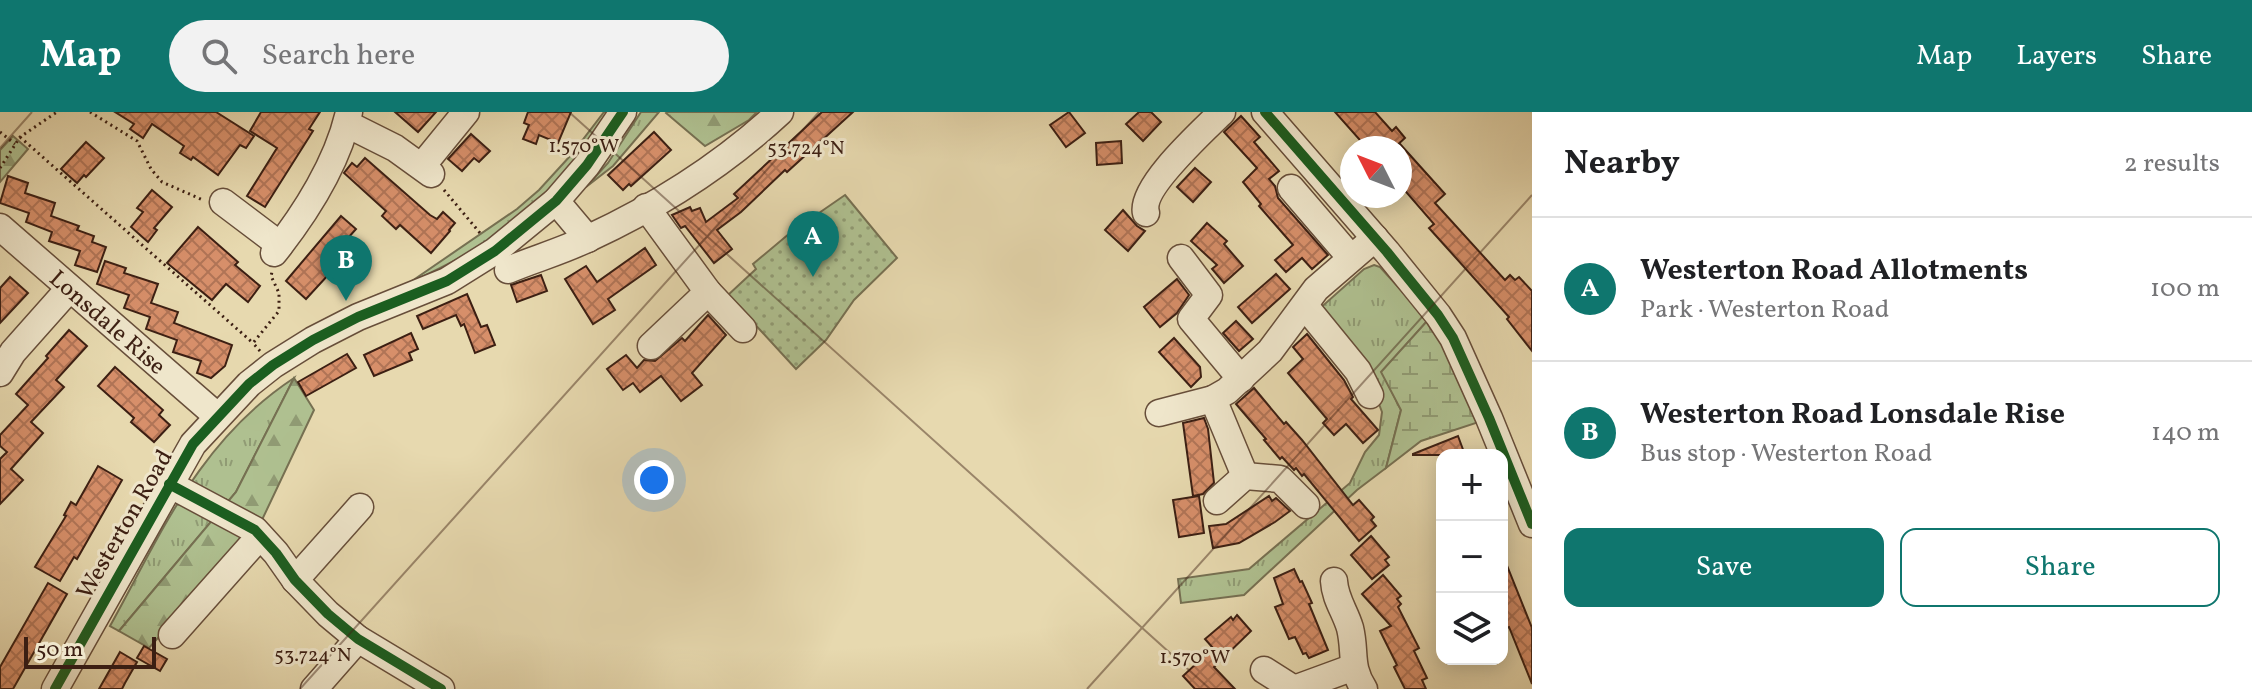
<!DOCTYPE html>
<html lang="en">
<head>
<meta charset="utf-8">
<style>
  body { margin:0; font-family:Vollkorn,serif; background:#f2f2f2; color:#202124 }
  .controls { position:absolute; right:24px; bottom:24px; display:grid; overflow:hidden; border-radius:16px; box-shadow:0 4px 20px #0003 }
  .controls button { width:72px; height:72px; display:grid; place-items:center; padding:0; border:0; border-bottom:2px solid #e0e0e0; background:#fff; color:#202124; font:40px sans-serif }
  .compass { position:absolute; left:1340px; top:24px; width:72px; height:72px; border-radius:50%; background:#fff; box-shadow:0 4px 20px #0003; rotate:312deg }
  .scale { position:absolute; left:24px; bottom:20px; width:132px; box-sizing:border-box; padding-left:8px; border:4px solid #3c1f13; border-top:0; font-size:22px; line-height:28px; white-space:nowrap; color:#3c1f13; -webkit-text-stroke:6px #efe6cb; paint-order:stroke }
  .you { position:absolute; left:654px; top:368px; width:28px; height:28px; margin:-20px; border:6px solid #fff; border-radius:50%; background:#1a73e8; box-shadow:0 0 0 12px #1a73e833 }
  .badge { display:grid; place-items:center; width:52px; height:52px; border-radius:50%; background:#0f766e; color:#fff; font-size:26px; font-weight:700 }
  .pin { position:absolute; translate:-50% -66px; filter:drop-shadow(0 2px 4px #0008) }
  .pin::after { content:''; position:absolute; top:42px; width:28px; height:24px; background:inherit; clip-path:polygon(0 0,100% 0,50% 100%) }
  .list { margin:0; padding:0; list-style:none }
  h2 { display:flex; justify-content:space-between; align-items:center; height:104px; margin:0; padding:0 32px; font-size:34px }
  h2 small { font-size:26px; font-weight:400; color:#757577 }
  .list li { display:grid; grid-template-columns:52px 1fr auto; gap:24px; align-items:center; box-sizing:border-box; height:144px; padding:0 32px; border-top:2px solid #e0e0e0 }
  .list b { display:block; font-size:30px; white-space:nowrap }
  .list p { margin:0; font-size:26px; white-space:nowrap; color:#757577 }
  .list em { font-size:26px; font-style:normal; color:#757577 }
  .actions { display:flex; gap:16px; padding:24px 32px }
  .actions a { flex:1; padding:18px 0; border:2px solid #0f766e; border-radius:16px; text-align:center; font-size:28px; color:#0f766e }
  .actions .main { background:#0f766e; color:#fff }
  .icon { flex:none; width:44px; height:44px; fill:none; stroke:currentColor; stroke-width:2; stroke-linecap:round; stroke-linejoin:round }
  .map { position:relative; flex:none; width:1532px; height:577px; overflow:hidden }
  header { display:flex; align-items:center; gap:48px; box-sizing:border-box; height:112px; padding:0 40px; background:#0f766e; color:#fff }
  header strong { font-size:38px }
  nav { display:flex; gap:44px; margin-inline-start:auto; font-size:28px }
  .search { width:560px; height:72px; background:#f2f2f2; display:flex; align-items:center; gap:20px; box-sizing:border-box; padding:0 28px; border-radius:44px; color:#757577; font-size:30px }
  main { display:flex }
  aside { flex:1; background:#fff }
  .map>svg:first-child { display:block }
</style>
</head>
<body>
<header>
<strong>Map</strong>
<div class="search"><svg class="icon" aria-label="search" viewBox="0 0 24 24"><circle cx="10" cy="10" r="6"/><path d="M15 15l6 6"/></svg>Search here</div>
<nav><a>Map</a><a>Layers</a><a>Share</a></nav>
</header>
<main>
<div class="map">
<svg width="1532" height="577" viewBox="0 0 1532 577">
  <defs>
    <pattern id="grass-tufts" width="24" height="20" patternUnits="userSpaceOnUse" patternTransform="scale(2)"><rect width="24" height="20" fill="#afc090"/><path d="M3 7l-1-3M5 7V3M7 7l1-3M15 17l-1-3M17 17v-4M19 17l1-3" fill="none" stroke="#909b74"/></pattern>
    <pattern id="forest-firs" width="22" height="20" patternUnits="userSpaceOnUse" patternTransform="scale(2)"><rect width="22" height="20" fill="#afc090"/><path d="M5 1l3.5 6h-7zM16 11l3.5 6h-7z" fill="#909b74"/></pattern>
    <pattern id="wetland-marsh" width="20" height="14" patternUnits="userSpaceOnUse" patternTransform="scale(2)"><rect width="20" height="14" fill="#afc090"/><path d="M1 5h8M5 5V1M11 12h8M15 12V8" fill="none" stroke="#909b74"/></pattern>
    <pattern id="garden-dots" width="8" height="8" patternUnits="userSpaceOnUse" patternTransform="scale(2)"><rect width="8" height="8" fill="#afc090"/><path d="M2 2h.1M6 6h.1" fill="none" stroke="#909b74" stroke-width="1.8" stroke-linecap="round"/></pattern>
    <pattern id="building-cross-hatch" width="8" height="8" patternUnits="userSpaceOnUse" patternTransform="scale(2)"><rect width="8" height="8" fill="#d78f6a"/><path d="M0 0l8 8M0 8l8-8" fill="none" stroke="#b07456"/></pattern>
  </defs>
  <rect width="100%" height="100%" fill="#e7d9af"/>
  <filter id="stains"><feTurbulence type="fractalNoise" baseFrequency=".0025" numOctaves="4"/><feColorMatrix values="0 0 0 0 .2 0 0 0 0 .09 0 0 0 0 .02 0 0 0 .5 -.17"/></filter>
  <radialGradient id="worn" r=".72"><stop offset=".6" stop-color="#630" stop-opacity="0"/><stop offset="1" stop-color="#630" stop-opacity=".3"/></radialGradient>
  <!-- grass -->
  <g fill="url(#grass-tufts)" stroke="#767052" stroke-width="2">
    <path d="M 604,0 L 610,0 C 584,37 557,75 521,105 C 487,133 448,153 409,171 L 517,97 L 539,78 L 571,43 Z"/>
    <path d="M 641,0 L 659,0 L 613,54 L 586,75 L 608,51 Z"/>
    <path d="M 1374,153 L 1380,155 L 1428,208 L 1382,260 L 1401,298 L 1386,356 L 1357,378 L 1244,483 L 1181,491 L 1178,467 L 1249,457 L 1350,371 L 1365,340 L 1379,323 L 1382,300 L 1367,260 L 1318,198 L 1364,157 Z"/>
    <path d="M 294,266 L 236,380 L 119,519 L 110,514 C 163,418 200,328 294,266 Z"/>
  </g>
  <!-- forest -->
  <g fill="url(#forest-firs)" stroke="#767052" stroke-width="2">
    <path d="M 667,0 L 757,0 L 749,8 L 705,34 L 666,1 Z"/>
    <path d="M 13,24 L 28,37 L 0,70 L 0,38 Z"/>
    <path d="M 294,266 L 314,298 L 261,410 L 149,536 L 119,519 L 236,380 Z"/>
  </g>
  <!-- wetland -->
  <path fill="url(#wetland-marsh)" stroke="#767052" stroke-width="2" d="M 1428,208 L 1445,230 L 1482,309 L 1421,329 L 1386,356 L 1401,298 L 1381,260 Z"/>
  <!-- garden -->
  <path fill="url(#garden-dots)" stroke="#767052" stroke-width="2" d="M 845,83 L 897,146 L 854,188 L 826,228 L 796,257 L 728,183 L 756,157 L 753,152 L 790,121 Z"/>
  <!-- building -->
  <g fill="url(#building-cross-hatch)" stroke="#3c1f13" stroke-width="2">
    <path d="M 115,0 L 216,0 L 254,24 L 246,36 L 240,33 L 218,63 L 193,45 L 191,48 L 180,41 L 184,34 L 152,12 L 143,26 L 130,17 L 134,12 Z"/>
    <path d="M 261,0 L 320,0 L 309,17 L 313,19 L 265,95 L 247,84 L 277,36 L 250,19 Z"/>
    <path d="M 395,0 L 436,0 L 418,20 Z"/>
    <path d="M 528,0 L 571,0 L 558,31 L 539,23 L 536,32 L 523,27 L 529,13 L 524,11 Z"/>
    <path d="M 822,0 L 853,0 L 787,60 L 785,58 L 741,100 L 717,118 L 732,137 L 714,151 L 685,114 L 681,116 L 672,103 L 690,95 L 692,99 L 700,96 L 706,110 L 738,86 L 734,82 Z"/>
    <path d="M 1069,0 L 1085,21 L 1066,35 L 1050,13 Z"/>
    <path d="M 1139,0 L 1151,0 L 1161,10 L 1143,29 L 1126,12 Z"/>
    <path d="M 1335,0 L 1375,0 L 1392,19 L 1396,15 L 1405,26 L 1394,36 L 1367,36 Z"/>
    <path d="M 1241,4 L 1260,25 L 1254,30 L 1279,59 L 1269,67 L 1275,74 L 1278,86 L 1328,143 L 1312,157 L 1302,146 L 1286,160 L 1275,148 L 1293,133 L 1259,94 L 1261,92 L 1243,70 L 1257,56 L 1224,20 Z"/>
    <path d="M 654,20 L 671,38 L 631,74 L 629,72 L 623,78 L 608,63 Z"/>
    <path d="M 471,22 L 490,39 L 479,50 L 474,46 L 462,59 L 448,47 Z"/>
    <path d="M 1121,29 L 1122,51 L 1097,53 L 1096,31 Z"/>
    <path d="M 86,30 L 104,46 L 86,65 L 84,63 L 77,71 L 61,57 Z"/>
    <path d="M 1400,32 L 1445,82 L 1435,91 L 1505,168 L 1510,163 L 1515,168 L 1519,165 L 1532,179 L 1532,239 L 1507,207 L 1509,205 L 1429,116 L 1434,112 L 1400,73 Z"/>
    <path d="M 365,46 L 430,103 L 437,107 L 443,100 L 455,111 L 449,118 L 450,119 L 431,141 L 400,113 L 396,117 L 382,104 L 386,99 L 344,61 L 352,51 L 357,55 Z"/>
    <path d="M 1195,56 L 1211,70 L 1193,90 L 1177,75 Z"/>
    <path d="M 8,64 L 28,71 L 25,81 L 55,91 L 51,104 L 79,114 L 77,118 L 94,124 L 92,130 L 106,135 L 97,160 L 75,153 L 80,139 L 49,129 L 52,120 L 26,110 L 29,101 L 0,91 Z"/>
    <path d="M 152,78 L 172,95 L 154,116 L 157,118 L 148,130 L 131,115 L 143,100 L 137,96 Z"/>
    <path d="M 1123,98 L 1137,114 L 1145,119 L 1128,139 L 1105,118 Z"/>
    <path d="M 341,104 L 356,117 L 339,136 L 343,139 L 338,145 L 342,148 L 306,187 L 286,169 Z"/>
    <path d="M 1207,111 L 1227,129 L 1224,132 L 1243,154 L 1224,171 L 1212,157 L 1217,153 L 1191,129 Z"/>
    <path d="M 198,115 L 238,150 L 235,153 L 260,174 L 248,190 L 226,172 L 212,188 L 167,151 Z"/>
    <path d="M 645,136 L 656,153 L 608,187 L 615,198 L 593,212 L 565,167 L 586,154 L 597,170 Z"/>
    <path d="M 105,149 L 126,156 L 124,161 L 158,172 L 151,191 L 178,200 L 174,211 L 232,233 L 225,254 L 211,266 L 197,261 L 201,249 L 173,240 L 177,228 L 146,217 L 150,205 L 124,196 L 129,183 L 97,172 Z"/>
    <path d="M 1276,162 L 1290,177 L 1252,211 L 1238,195 Z"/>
    <path d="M 541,163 L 547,179 L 517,190 L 511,173 Z"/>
    <path d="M 10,165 L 28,181 L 0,211 L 0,176 Z"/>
    <path d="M 1177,167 L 1189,183 L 1177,201 L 1160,215 L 1144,195 Z"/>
    <path d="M 467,182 L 481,215 L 487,213 L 495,233 L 475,241 L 464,212 L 461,214 L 456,203 L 423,217 L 417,204 Z"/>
    <path d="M 708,203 L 726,223 L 692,261 L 702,273 L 681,289 L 661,264 L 640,280 L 633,271 L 623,278 L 607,257 L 626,243 L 637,256 L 644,248 L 655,249 L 682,226 L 685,229 Z"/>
    <path d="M 1236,209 L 1253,227 L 1239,239 L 1223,221 Z"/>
    <path d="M 69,218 L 87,234 L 56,268 L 64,275 L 31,310 L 43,321 L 11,357 L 23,368 L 0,392 L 0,347 L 7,340 L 0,334 L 0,323 L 28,293 L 16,282 L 48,246 L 46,244 Z"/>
    <path d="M 411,221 L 418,237 L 409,241 L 412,248 L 374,264 L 364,243 Z"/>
    <path d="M 1307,222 L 1344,268 L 1353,285 L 1351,287 L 1378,318 L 1363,331 L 1346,312 L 1334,323 L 1323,311 L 1327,307 L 1288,261 L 1303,247 L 1293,235 Z"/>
    <path d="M 1174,226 L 1200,255 L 1201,265 L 1191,275 L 1159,240 Z"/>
    <path d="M 347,242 L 356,256 L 306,284 L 298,270 Z"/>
    <path d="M 115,255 L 163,298 L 159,303 L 170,313 L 154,330 L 131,310 L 134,306 L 98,274 Z"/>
    <path d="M 1254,276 L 1284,312 L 1286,310 L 1302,328 L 1353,393 L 1359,388 L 1374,405 L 1371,408 L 1376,414 L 1359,429 L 1304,362 L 1302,364 L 1296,356 L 1294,358 L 1282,345 L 1280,347 L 1264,328 L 1266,327 L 1236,292 Z"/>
    <path d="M 1204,306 L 1208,317 L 1214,371 L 1203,382 L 1193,384 L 1183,311 Z"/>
    <path d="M 1458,324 L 1465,343 L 1413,343 L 1413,342 Z"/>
    <path d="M 98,354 L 122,368 L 77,447 L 74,445 L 60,469 L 35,455 L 66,404 L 64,403 L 71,390 L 76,393 Z"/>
    <path d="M 1199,384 L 1204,421 L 1179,425 L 1173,388 Z"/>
    <path d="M 1269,384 L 1272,389 L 1276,386 L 1290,399 L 1275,410 L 1239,431 L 1213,436 L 1209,414 L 1226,412 Z"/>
    <path d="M 1371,424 L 1389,445 L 1385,448 L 1389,453 L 1372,467 L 1351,443 Z"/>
    <path d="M 1502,441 L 1532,516 L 1532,572 L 1509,515 L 1502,518 Z"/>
    <path d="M 1294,457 L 1300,470 L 1302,469 L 1312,491 L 1309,492 L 1328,538 L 1309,546 L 1306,541 L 1303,542 L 1295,525 L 1289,527 L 1275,495 L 1283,492 L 1274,466 Z"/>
    <path d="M 1383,463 L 1401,484 L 1397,487 L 1401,492 L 1398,495 L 1419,536 L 1414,539 L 1427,566 L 1422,568 L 1426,577 L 1405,577 L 1394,555 L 1397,553 L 1380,519 L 1391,514 L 1362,482 Z"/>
    <path d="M 48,471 L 67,482 L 13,577 L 0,577 L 0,555 Z"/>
    <path d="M 1237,503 L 1251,519 L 1214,555 L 1235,577 L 1195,577 L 1183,564 L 1213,536 L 1205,527 L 1231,505 L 1233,508 Z"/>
    <path d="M 144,534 L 167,547 L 160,559 L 137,546 Z"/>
    <path d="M 120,540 L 137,550 L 125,571 L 122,577 L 99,577 Z"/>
  </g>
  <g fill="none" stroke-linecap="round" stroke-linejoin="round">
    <!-- minor casing -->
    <g stroke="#674e3a" stroke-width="29">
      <g id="minor">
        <path d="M 1265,0 L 1387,140 L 1438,203 L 1453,226 L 1489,306 L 1532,412"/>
        <path d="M 347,12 L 395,36 L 431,62"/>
        <path d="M 422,54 L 466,0"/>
        <path d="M 1291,76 L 1351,146"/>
        <path d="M 556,89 L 588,127"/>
        <path d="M 223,90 L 280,133"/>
        <path d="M 646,95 L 708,180 L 743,217"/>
        <path d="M 1146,101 C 1139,76 1204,18 1222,0"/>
        <path d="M 0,115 L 217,304"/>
        <path d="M 274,141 C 305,102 338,50 349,0"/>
        <path d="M 1181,146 L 1209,183 L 1191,207 L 1241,267"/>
        <path d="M 508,158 C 534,147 563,139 589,126 C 658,94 724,52 780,0"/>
        <path d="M 1305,194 L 1358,259 L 1370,283"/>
        <path d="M 651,234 L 708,180"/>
        <path d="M 0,261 L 13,240 L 69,177"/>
        <path d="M 1213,287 L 1245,364"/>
        <path d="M 1159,301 L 1213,287 L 1227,279 L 1270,239 L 1316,177 L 1375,126"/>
        <path d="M 169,372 L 255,418 L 276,441 L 295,468 L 328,502 L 358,527 L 441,577"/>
        <path d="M 1217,389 L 1245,364 L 1280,367 L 1306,393"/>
        <path d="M 295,468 L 360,395"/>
        <path d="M 1334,469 C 1335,487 1345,499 1350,516 C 1356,540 1349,554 1364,577"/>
        <path d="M 172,523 L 260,424"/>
        <path d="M 1264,558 L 1294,577"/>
        <path d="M 55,577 L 193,332 L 249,272 L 273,253 L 313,228 L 358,205 L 447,169 L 495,139 L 556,89 L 587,53 L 623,0"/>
        <path d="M 314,577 L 358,527"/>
        <path d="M 1294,577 L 1354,555"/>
      </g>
    </g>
    <!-- path -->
    <g stroke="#3c1f13" stroke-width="3" stroke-dasharray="2 4" stroke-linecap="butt">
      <path d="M 90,0 L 137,29 L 151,57 L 162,70 L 203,88"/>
      <path d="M 0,20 L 15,32"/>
      <path d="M 20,25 L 253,231"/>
      <path d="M 0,56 L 20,25 L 57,0"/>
      <path d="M 444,78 L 480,121"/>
      <path d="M 260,239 L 253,231 L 279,199 L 279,181 L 271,164 L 272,160"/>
    </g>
    <!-- minor -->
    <use href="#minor" stroke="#efe6cb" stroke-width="26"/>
    <!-- cycleway casing -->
    <g stroke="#efe6cb" stroke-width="15">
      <g id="cycleway">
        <path d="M 1265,0 L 1387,140 L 1438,203 L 1453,226 L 1489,306 L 1532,412"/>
        <path d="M 169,372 L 255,418 L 276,441 L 295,468 L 328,502 L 358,527 L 441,577"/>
        <path d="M 55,577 L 193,332 L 249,272 L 273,253 L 313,228 L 358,205 L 447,169 L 495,139 L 556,89 L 587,53 L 623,0"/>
      </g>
    </g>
    <!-- cycleway -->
    <use href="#cycleway" stroke="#1b5e20" stroke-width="10"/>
  </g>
  <!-- ticks -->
  <path fill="none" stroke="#3c1f13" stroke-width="2" stroke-opacity="0.45" d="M 569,0 L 1210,577M 0,36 L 32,0M 300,577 L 819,0M 1087,577 L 1532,83"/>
  <g text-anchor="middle" stroke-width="6" stroke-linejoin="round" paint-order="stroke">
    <!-- street labels -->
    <g font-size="24" fill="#3c1f13" stroke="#efe6cb">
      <text transform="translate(108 210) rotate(41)" y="8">Lonsdale Rise</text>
      <text transform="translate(124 412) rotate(-60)" y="8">Westerton Road</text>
    </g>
  </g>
  <g font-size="20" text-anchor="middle" fill="#3c1f13" stroke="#efe6cb" stroke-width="6" stroke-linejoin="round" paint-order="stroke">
    <text x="584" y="40">1.570°W</text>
    <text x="806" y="42">53.724°N</text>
    <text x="313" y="549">53.724°N</text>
    <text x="1195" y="551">1.570°W</text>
  </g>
  <rect width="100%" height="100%" filter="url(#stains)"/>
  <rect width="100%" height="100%" fill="url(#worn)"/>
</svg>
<div class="controls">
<button>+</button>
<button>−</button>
<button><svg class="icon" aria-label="layers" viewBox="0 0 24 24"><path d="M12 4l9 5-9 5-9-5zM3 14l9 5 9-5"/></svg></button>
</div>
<svg class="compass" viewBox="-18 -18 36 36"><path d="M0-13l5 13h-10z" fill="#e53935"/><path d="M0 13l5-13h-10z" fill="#757577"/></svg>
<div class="scale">50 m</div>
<div class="you"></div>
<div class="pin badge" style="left:813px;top:165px">A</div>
<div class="pin badge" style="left:346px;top:189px">B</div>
</div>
<aside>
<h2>Nearby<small>2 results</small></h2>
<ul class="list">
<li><span class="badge">A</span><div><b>Westerton Road Allotments</b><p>Park · Westerton Road</p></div><em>100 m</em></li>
<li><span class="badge">B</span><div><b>Westerton Road Lonsdale Rise</b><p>Bus stop · Westerton Road</p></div><em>140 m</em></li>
</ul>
<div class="actions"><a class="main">Save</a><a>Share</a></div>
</aside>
</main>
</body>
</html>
